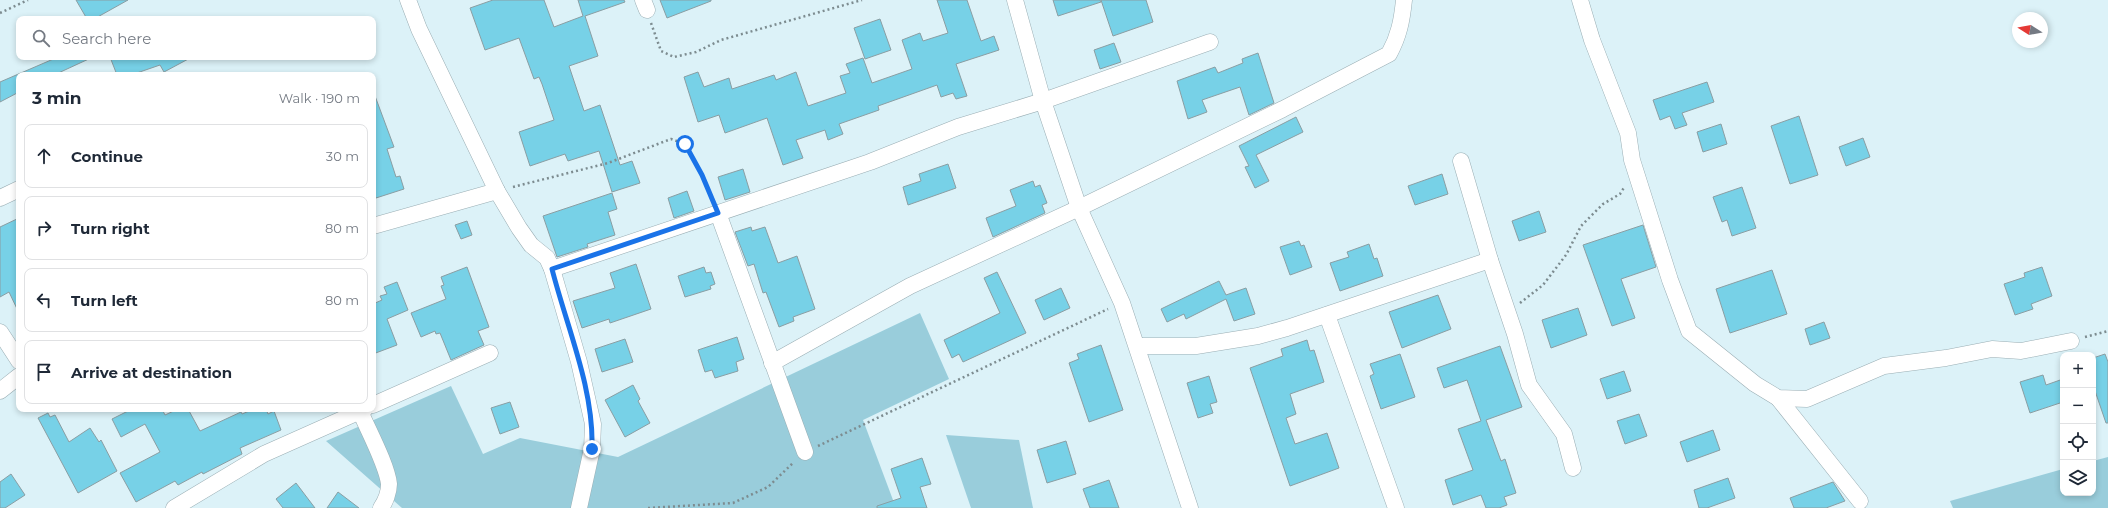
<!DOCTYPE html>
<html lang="en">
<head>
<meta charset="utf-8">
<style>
  body { margin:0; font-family:Montserrat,sans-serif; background:#f2f2f3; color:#1f2937 }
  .controls { position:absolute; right:12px; bottom:12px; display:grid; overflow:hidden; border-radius:8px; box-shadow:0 2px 6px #0003 }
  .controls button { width:36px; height:36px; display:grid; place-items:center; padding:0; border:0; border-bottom:1px solid #e0e1e3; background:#fff; color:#1f2937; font:20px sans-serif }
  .compass { position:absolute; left:2012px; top:12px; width:36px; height:36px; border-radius:50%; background:#fff; box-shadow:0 2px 6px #0003; rotate:281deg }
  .stop { position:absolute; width:12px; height:12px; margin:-9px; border:3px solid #1a73e8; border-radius:50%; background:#fff }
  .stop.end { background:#1a73e8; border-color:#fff; box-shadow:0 1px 4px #0008 }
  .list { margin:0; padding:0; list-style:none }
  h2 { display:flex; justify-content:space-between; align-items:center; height:52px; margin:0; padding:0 16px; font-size:17px }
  h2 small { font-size:13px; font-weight:400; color:#747a83 }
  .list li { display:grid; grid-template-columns:26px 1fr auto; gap:12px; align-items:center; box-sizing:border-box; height:64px; margin:0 8px 8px; padding:0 8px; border:1px solid #e0e1e3; border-radius:8px }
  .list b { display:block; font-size:15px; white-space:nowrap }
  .list em { font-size:13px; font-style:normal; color:#747a83 }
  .icon { flex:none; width:22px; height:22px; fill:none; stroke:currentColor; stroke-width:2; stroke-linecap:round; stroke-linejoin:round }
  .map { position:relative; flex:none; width:2108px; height:508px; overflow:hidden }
  .search { position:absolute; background:#fff; box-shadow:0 2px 6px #0003; left:16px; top:16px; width:360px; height:44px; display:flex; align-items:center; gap:10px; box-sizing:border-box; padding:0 14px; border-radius:8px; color:#747a83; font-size:15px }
  .panel { position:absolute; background:#fff; box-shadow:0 2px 6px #0003; left:16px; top:72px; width:360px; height:340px; border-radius:8px }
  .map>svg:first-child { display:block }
</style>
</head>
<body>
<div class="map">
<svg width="2108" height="508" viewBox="0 0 2108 508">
  <rect width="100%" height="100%" fill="#dcf2f8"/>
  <!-- green -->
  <g fill="#99cddb">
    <path d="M 920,313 L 949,379 L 863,420 L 896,508 L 402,508 L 326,441 L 451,386 L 483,454 L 520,438 L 618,457 Z"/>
    <path d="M 946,435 L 1019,440 L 1033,508 L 971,508 Z"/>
    <path d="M 2108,457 L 2108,508 L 1953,508 L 1950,501 L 2063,469 L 2063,493 L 2093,493 L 2093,461 Z"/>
  </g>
  <!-- building -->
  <g fill="#77d1e7" stroke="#8a9ea3">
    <path d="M 76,0 L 128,0 L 94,19 L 87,19 Z"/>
    <path d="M 493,0 L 544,0 L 554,27 L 583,16 L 578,0 L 624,0 L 625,2 L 585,16 L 598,56 L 569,66 L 584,111 L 600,105 L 620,165 L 632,161 L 640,183 L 612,192 L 599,151 L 568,161 L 565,154 L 530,166 L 519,132 L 554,120 L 542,84 L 539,77 L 534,79 L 519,38 L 485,50 L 470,8 Z"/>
    <path d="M 660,0 L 711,0 L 711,1 L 667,18 Z"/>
    <path d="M 937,0 L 967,0 L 981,41 L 994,36 L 999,50 L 956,64 L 967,96 L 956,99 L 953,93 L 941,97 L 937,85 L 878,106 L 879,110 L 839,124 L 843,134 L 828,140 L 825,130 L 796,140 L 803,158 L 783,165 L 767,118 L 725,133 L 719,115 L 698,122 L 684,77 L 698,72 L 704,87 L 729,78 L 732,89 L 774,75 L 776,80 L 796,72 L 808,106 L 846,93 L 840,76 L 850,73 L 846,64 L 863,58 L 872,83 L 912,69 L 902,40 L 920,33 L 923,41 L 948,33 Z"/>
    <path d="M 1053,0 L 1100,0 L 1101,2 L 1058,16 Z"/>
    <path d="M 1101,0 L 1146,0 L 1153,22 L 1113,36 Z"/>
    <path d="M 880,19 L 891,50 L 865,59 L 854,28 Z"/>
    <path d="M 1114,43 L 1121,62 L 1100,69 L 1094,50 Z"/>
    <path d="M 1258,53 L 1274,103 L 1249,115 L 1240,87 L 1202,100 L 1207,112 L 1188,119 L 1177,81 L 1215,67 L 1218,73 L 1243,63 L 1242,59 Z"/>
    <path d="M 58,57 L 93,57 L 54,75 L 19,75 L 19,92 L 0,102 L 0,82 Z"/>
    <path d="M 110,57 L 192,57 L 164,72 L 160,65 L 131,75 L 117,75 Z"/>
    <path d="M 1707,82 L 1714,102 L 1682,113 L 1687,125 L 1675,129 L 1670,116 L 1660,120 L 1653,100 Z"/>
    <path d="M 375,96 L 394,147 L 387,149 L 396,177 L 400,176 L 404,189 L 376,198 L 373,189 L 373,97 Z"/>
    <path d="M 1799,116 L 1818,175 L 1790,184 L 1771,126 Z"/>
    <path d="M 1296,117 L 1303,132 L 1256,155 L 1269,181 L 1255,188 L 1245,167 L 1249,166 L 1239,146 Z"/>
    <path d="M 1721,124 L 1727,144 L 1703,152 L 1697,132 Z"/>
    <path d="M 1863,138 L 1870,157 L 1846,166 L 1839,147 Z"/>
    <path d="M 948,164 L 956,188 L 908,205 L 903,187 L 921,181 L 919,174 Z"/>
    <path d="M 743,169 L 750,192 L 725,200 L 718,177 Z"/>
    <path d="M 1442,174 L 1448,194 L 1415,205 L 1408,186 Z"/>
    <path d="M 1033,181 L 1035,187 L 1040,185 L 1047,203 L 1042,205 L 1045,213 L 993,237 L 986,218 L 1016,206 L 1010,190 Z"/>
    <path d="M 1742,187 L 1756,228 L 1732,236 L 1727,220 L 1722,222 L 1713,197 Z"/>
    <path d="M 687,191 L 694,211 L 674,218 L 668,198 Z"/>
    <path d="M 612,193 L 617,209 L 608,212 L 615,235 L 587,244 L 588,247 L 557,257 L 543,216 Z"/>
    <path d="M 1539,211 L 1546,232 L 1519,241 L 1512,221 Z"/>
    <path d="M 19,218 L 19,313 L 9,292 L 0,297 L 0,227 Z"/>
    <path d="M 467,221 L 472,235 L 461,239 L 455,225 Z"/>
    <path d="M 1643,225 L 1656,267 L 1621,279 L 1635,318 L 1612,326 L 1583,245 Z"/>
    <path d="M 751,227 L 752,231 L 765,227 L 778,263 L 797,256 L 815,309 L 793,317 L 794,321 L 779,327 L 766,292 L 763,293 L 754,264 L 748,266 L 735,232 Z"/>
    <path d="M 1299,241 L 1301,246 L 1304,245 L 1312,267 L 1290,275 L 1280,247 Z"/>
    <path d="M 1369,244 L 1374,259 L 1377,258 L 1383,276 L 1340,291 L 1330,263 L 1349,257 L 1347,252 Z"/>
    <path d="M 636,264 L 651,309 L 610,323 L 609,319 L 582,328 L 573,301 L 615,288 L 610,273 Z"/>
    <path d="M 467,267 L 489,327 L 478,331 L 484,345 L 451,360 L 440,333 L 436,334 L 435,331 L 421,337 L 411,313 L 446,299 L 441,286 L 444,285 L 441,277 Z"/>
    <path d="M 704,267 L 706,273 L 711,272 L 715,284 L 710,286 L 711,289 L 685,297 L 678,276 Z"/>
    <path d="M 2042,267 L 2052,296 L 2031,304 L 2033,309 L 2015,315 L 2004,284 L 2025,277 L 2024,273 Z"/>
    <path d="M 1772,270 L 1787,314 L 1730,333 L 1716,289 Z"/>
    <path d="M 997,272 L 1026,333 L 963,362 L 959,354 L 952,358 L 944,340 L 1000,313 L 984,278 Z"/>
    <path d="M 1219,281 L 1226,295 L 1246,288 L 1255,314 L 1234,321 L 1226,299 L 1186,319 L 1184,314 L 1167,322 L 1161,309 Z"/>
    <path d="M 397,282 L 408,310 L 387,319 L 397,345 L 373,354 L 373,304 L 382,300 L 380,296 L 387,294 L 384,287 Z"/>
    <path d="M 1061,288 L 1070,308 L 1044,320 L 1035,300 Z"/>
    <path d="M 1438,295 L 1451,329 L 1402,348 L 1389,312 Z"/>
    <path d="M 1578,308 L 1587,335 L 1551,348 L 1542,320 Z"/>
    <path d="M 1824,322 L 1830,338 L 1810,345 L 1805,329 Z"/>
    <path d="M 737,337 L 744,359 L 736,362 L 738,371 L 715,378 L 712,370 L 705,372 L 698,350 Z"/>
    <path d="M 625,339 L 633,362 L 602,372 L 595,349 Z"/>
    <path d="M 1307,340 L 1310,351 L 1314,350 L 1324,382 L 1290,394 L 1296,414 L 1286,418 L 1295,444 L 1327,433 L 1339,468 L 1290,486 L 1250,368 L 1283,356 L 1281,349 Z"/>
    <path d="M 1101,345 L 1123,410 L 1089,422 L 1069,363 L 1079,359 L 1077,354 Z"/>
    <path d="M 1500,346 L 1522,407 L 1486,420 L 1501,461 L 1505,459 L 1516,493 L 1504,497 L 1507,505 L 1499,508 L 1486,508 L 1481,495 L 1453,505 L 1445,480 L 1473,470 L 1458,429 L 1481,421 L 1467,380 L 1444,388 L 1437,368 Z"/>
    <path d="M 1400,354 L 1415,397 L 1381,409 L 1370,376 L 1374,374 L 1370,364 Z"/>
    <path d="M 2105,354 L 2108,362 L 2108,423 L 2106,423 L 2093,385 L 2093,358 Z"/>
    <path d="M 1624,371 L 1631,391 L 1607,399 L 1600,379 Z"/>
    <path d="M 2043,375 L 2046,385 L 2063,379 L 2063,402 L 2030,413 L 2020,382 Z"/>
    <path d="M 1209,376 L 1217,402 L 1210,404 L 1213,413 L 1198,418 L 1187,383 Z"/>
    <path d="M 633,385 L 640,399 L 638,401 L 650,423 L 625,437 L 605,400 Z"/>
    <path d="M 510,402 L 519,427 L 500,434 L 491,408 Z"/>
    <path d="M 132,409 L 162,409 L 165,415 L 178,409 L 188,409 L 200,431 L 241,412 L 242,414 L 254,409 L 266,409 L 268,414 L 274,411 L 281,430 L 240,448 L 242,454 L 203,474 L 202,472 L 178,485 L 175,481 L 136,502 L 120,473 L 160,452 L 145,424 L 121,437 L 112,419 Z"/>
    <path d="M 48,413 L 50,417 L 55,415 L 69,442 L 90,428 L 99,442 L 101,440 L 117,471 L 78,493 L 38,418 Z"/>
    <path d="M 1639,414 L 1647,436 L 1625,444 L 1617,421 Z"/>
    <path d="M 1713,430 L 1720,450 L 1687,462 L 1680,442 Z"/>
    <path d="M 1066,441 L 1076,474 L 1047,483 L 1037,450 Z"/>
    <path d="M 922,458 L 931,484 L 920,487 L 927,508 L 877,508 L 877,506 L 901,498 L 891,469 Z"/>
    <path d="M 11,474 L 25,495 L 5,508 L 0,508 L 0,482 Z"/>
    <path d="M 1728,478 L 1735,498 L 1707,508 L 1699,508 L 1694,490 Z"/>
    <path d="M 1109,480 L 1119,508 L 1090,508 L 1083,489 Z"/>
    <path d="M 1833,482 L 1845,501 L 1826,508 L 1794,508 L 1790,498 Z"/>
    <path d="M 296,483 L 315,508 L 283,508 L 276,499 Z"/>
    <path d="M 338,492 L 359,508 L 327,508 Z"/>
  </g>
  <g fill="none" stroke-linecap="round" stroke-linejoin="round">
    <!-- minor casing -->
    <g stroke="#9aaeb4" stroke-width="17">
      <g id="minor">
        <path d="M 408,0 L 419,29 L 497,191 L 519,228 L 531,245 L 547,258 L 552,269 L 579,362 L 593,424 L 592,449 L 579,508"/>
        <path d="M 643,0 L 647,10"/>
        <path d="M 1015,0 L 1043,101 L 1079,208 L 1122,303 L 1190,508"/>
        <path d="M 1580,0 L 1592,40 L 1628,133 L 1632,160 L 1670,280 L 1689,331 L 1755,384 L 1778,398 L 1807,399 L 1884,366 L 1946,358 L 1992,349 L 2021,351 L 2071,341"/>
        <path d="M 1461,161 L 1490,260 L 1515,334 L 1529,385 L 1564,434 L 1573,468"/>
        <path d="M 0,198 L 19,189"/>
        <path d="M 718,213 L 805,452"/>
        <path d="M 373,226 L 497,191"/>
        <path d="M 552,269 L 870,162 L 958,127 L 1043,101 L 1210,42"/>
        <path d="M 1327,315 L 1396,508"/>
        <path d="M 0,332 L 19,361"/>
        <path d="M 1138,346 L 1196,346 L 1258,336 L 1287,328 L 1490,260"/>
        <path d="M 772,363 L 910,286 L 1079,208 L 1283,109 L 1389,54 C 1399,36 1402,20 1404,0"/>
        <path d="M 0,391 L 19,376"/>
        <path d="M 1778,398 L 1860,501"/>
        <path d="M 373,405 L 490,353"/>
        <path d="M 360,411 C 368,430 387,465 389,484 C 389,492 385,502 381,508"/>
        <path d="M 174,508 L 264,454 L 365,409"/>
      </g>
    </g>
    <!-- path -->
    <g stroke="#7d8c90" stroke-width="2.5" stroke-dasharray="2 3" stroke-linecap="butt">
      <path d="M 0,13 L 28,0"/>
      <path d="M 651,23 L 661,51 L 674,57 L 696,52 L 721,40 L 862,0"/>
      <path d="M 513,187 L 608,163 L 671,139 L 685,144 L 702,175 L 712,200"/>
      <path d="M 1520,303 L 1543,285 L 1566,255 L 1581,226 L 1603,204 L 1620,194 L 1625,186"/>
      <path d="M 2085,337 L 2108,331"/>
      <path d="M 818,446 L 1108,309"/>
      <path d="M 648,508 L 733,503 L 768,487 L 794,462"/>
    </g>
    <!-- minor -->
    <use href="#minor" stroke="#fff" stroke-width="16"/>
  </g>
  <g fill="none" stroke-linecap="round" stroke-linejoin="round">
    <!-- route -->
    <path stroke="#1a73e8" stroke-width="5" d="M 592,449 C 594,388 567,328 552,269 L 718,213 L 702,175 L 685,144"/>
  </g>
</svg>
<div class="controls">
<button>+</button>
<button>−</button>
<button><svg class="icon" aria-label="locate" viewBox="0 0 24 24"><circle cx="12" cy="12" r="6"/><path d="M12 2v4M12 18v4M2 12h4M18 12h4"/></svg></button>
<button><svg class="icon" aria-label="layers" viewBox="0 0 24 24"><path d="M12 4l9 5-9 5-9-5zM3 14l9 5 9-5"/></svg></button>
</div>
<svg class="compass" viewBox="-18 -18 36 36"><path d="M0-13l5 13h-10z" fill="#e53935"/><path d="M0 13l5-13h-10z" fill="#747a83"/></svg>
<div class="stop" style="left:685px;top:144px"></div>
<div class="stop end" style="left:592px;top:449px"></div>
<div class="search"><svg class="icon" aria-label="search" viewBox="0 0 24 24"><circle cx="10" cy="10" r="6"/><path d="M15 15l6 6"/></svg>Search here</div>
<section class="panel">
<h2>3 min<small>Walk · 190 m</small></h2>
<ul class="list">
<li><svg class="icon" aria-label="ahead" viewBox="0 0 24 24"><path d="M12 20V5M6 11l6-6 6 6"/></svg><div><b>Continue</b></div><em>30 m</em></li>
<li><svg class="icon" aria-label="right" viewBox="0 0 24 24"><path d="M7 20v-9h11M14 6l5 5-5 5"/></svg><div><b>Turn right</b></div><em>80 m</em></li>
<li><svg class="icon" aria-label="left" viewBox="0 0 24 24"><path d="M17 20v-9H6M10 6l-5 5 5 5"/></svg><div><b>Turn left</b></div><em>80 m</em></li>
<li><svg class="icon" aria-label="arrive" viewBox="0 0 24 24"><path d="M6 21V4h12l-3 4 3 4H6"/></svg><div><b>Arrive at destination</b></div></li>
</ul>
</section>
</div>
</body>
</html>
